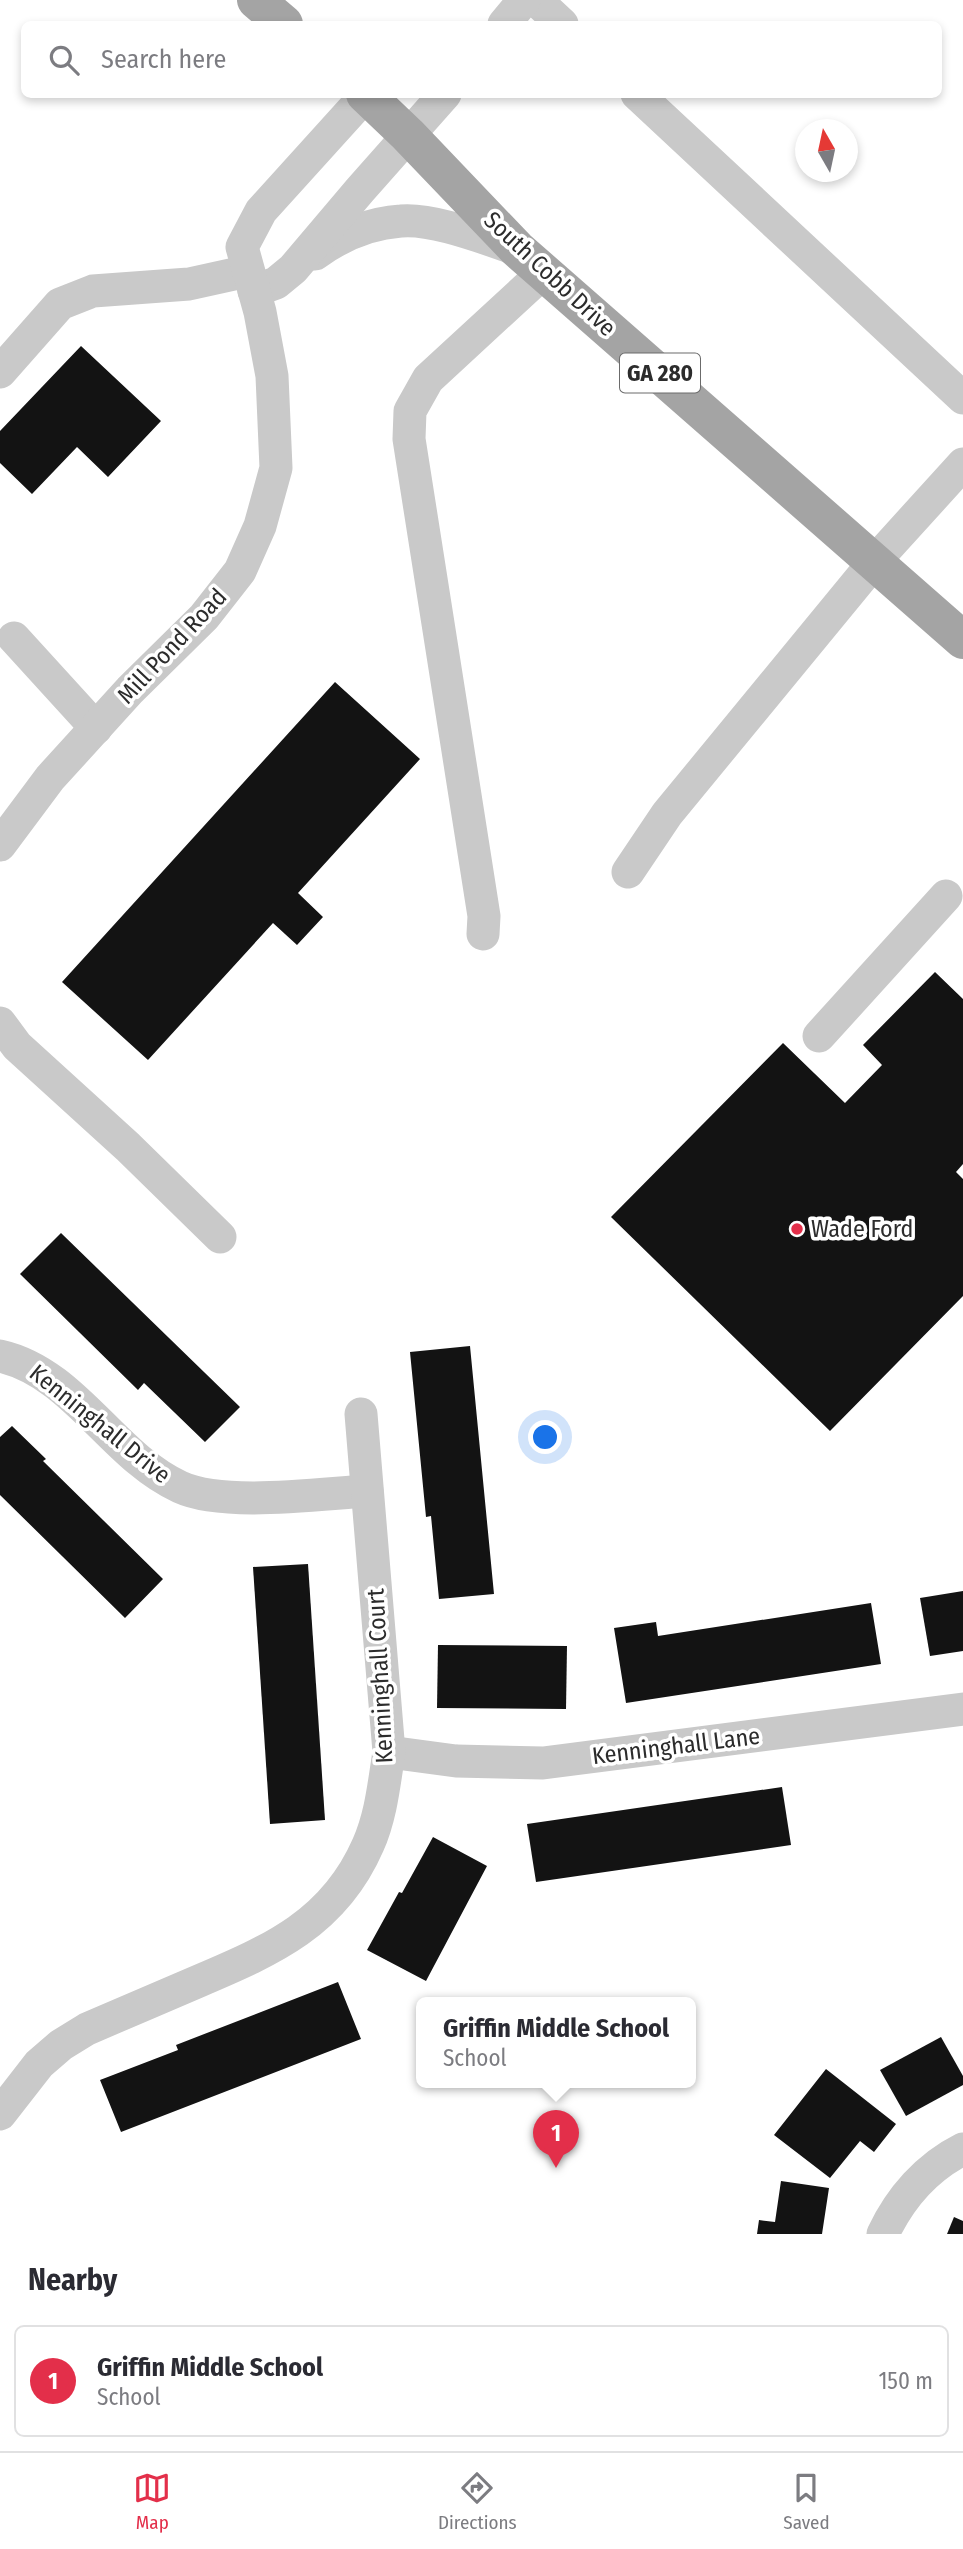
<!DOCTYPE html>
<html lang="en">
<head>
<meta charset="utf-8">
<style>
  body { margin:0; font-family:"Fira Sans Condensed",sans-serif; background:#f7f7f7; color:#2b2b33 }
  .compass { position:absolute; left:795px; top:119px; width:63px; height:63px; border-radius:50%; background:#fff; box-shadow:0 4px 10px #0003; rotate:351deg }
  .you { position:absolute; left:546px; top:1438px; width:24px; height:24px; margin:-18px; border:5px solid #fff; border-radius:50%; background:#1a73e8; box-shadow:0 0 0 10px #1a73e833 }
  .badge { display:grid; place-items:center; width:46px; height:46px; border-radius:50%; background:#e32f4a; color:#fff; font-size:23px; font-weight:700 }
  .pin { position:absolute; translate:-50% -58px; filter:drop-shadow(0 2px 4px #0008) }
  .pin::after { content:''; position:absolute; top:37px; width:24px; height:21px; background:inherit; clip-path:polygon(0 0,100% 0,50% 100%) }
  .popup { position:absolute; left:416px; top:1997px; width:280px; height:91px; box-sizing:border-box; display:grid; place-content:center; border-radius:10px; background:#fff; filter:drop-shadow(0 2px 5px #0005); font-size:23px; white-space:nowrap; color:#7c7c81 }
  .popup b { font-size:26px; color:#2b2b33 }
  .popup::after { content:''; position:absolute; left:50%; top:100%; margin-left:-14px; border:14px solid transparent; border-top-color:#fff }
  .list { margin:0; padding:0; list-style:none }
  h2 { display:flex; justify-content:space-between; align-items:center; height:91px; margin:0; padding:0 28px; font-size:30px }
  h2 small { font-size:23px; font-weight:400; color:#7c7c81 }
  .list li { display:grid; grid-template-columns:46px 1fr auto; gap:21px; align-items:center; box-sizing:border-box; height:112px; margin:0 14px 14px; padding:0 14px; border:2px solid #e1e1e2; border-radius:10px }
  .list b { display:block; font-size:26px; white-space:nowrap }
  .list p { margin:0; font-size:23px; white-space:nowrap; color:#7c7c81 }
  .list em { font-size:23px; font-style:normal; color:#7c7c81 }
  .icon { flex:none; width:38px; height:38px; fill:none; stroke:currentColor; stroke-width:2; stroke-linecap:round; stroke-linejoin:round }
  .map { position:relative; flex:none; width:963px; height:2234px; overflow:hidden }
  .search { position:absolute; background:#fff; box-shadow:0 4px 10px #0003; left:21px; right:21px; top:21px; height:77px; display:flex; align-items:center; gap:18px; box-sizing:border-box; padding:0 24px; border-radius:10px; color:#7c7c81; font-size:26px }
  .sheet { height:217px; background:#fff }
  nav { display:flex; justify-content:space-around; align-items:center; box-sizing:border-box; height:98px; border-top:2px solid #e1e1e2; background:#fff; font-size:19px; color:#7c7c81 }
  nav a { display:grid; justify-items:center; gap:4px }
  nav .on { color:#e32f4a }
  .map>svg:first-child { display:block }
</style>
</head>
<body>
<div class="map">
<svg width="963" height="2234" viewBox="0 0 963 2234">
  <rect width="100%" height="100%" fill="#fff"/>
  <!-- building -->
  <g fill="#131313">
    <path d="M 81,346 L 161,421 L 108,477 L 77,447 L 32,494 L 0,463 L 0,431 Z"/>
    <path d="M 335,682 L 420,759 L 298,893 L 323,917 L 297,945 L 273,923 L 148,1060 L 62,982 Z"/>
    <path d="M 935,972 L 963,999 L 963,1164 L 956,1172 L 963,1179 L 963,1296 L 830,1431 L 611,1217 L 783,1043 L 845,1103 L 882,1065 L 863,1045 Z"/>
    <path d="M 61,1233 L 240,1407 L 205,1442 L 144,1383 L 138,1390 L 20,1274 Z"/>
    <path d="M 470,1346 L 494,1594 L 439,1599 L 431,1516 L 426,1517 L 410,1352 Z"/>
    <path d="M 12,1426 L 46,1459 L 43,1461 L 163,1579 L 125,1618 L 0,1495 L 0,1437 Z"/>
    <path d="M 308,1564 L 325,1820 L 270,1824 L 253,1567 Z"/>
    <path d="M 963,1591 L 963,1651 L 930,1656 L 920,1598 Z"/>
    <path d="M 871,1603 L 881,1664 L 626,1703 L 614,1628 L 656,1622 L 658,1636 Z"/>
    <path d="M 438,1645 L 567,1646 L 566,1709 L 437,1708 Z"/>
    <path d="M 782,1787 L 791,1845 L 536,1882 L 527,1824 Z"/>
    <path d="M 433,1837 L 487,1866 L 426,1981 L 367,1950 L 399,1892 L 402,1893 Z"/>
    <path d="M 338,1982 L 361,2039 L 121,2132 L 100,2080 L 178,2050 L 176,2045 Z"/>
    <path d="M 941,2037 L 963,2076 L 963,2085 L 906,2116 L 880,2070 Z"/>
    <path d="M 826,2069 L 896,2124 L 874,2152 L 860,2141 L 830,2178 L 774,2135 Z"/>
    <path d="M 781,2181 L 829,2188 L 822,2234 L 757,2234 L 759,2220 L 775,2222 Z"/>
    <path d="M 954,2217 L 963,2221 L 963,2234 L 947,2234 Z"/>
  </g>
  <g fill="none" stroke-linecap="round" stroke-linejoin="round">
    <!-- minor -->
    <g stroke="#c9c9c9" stroke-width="33">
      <path d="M 536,0 L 562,24"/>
      <path d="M 504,24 L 524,0"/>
      <path d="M 637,94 L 963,398"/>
      <path d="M 315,254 C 340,236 370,223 401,221 C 433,218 486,239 517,249"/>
      <path d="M 254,291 L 276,283 L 293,269 L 360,190 L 445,94"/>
      <path d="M 0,372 L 60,304 L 93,291 L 189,284 L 248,271"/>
      <path d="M 14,638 L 96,728"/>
      <path d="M 0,845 L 50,778 L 130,690 L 204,617 L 240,571 L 260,526 L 276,468 L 272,376 L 260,312 L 242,247 L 261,211 L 366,95"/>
      <path d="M 628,872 L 667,814 L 875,561 L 963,464"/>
      <path d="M 483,934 L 484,916 L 409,439 L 410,411 L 428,379 L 544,272"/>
      <path d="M 0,1023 L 17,1046 L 128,1147 L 220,1237"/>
      <path d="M 819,1036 L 946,896"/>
      <path d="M 0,1356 C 75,1373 112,1456 180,1487 C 223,1507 318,1494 367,1491"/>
      <path d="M 389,1752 L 456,1761 L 543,1763 L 963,1709"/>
      <path d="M 0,2114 L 39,2064 L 61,2045 L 87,2029 C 124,2013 162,1997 199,1981 C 272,1950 334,1923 368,1845 C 381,1816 384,1784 389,1752 L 361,1414"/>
      <path d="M 883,2234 C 900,2198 927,2167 963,2149"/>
    </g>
    <!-- major -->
    <g stroke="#a4a4a4" stroke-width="38">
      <path d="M 256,0 L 284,24"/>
      <path d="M 365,94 L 408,135 L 517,249 L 963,640"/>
    </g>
  </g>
  <!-- markers -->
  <circle fill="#e32f4a" stroke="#fff" stroke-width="2.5" cx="797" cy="1229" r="7"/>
  <g text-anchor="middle" stroke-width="7" stroke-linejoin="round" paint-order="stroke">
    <!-- shield labels -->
    <rect fill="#fff" stroke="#6b6b6b" stroke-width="2" x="620" y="353.5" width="80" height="39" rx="5"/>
    <g font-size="23" font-weight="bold" fill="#2c2c2c">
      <text x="660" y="381">GA 280</text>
    </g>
    <!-- street labels -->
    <g font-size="24" fill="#2c2c2c" stroke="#fff">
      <text transform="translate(550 274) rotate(43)" y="8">South Cobb Drive</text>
      <text transform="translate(172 646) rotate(-47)" y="8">Mill Pond Road</text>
      <text transform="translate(100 1424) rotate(39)" y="8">Kenninghall Drive</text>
      <text transform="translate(380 1676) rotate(-93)" y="8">Kenninghall Court</text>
      <text transform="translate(676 1746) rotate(-7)" y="8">Kenninghall Lane</text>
    </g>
    <!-- poi labels -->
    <g font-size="24" fill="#2c2c2c" stroke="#fff" text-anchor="start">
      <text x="811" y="1237">Wade Ford</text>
    </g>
  </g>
</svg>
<svg class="compass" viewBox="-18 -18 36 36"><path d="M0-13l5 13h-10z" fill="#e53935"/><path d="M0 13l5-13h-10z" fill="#7c7c81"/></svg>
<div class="you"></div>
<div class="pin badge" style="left:556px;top:2168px">1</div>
<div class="popup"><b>Griffin Middle School</b>School</div>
<div class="search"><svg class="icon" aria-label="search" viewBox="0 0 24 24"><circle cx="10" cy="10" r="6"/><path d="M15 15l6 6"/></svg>Search here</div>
</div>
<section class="sheet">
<h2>Nearby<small></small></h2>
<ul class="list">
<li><span class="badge">1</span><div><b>Griffin Middle School</b><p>School</p></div><em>150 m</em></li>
</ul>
</section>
<nav>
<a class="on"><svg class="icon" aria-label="map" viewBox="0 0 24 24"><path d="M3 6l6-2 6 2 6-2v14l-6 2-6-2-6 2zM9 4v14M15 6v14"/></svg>Map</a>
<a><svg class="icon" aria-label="directions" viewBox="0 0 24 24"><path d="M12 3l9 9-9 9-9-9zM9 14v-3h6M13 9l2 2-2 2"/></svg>Directions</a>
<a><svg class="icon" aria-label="saved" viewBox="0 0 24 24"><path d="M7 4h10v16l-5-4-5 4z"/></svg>Saved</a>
</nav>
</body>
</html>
